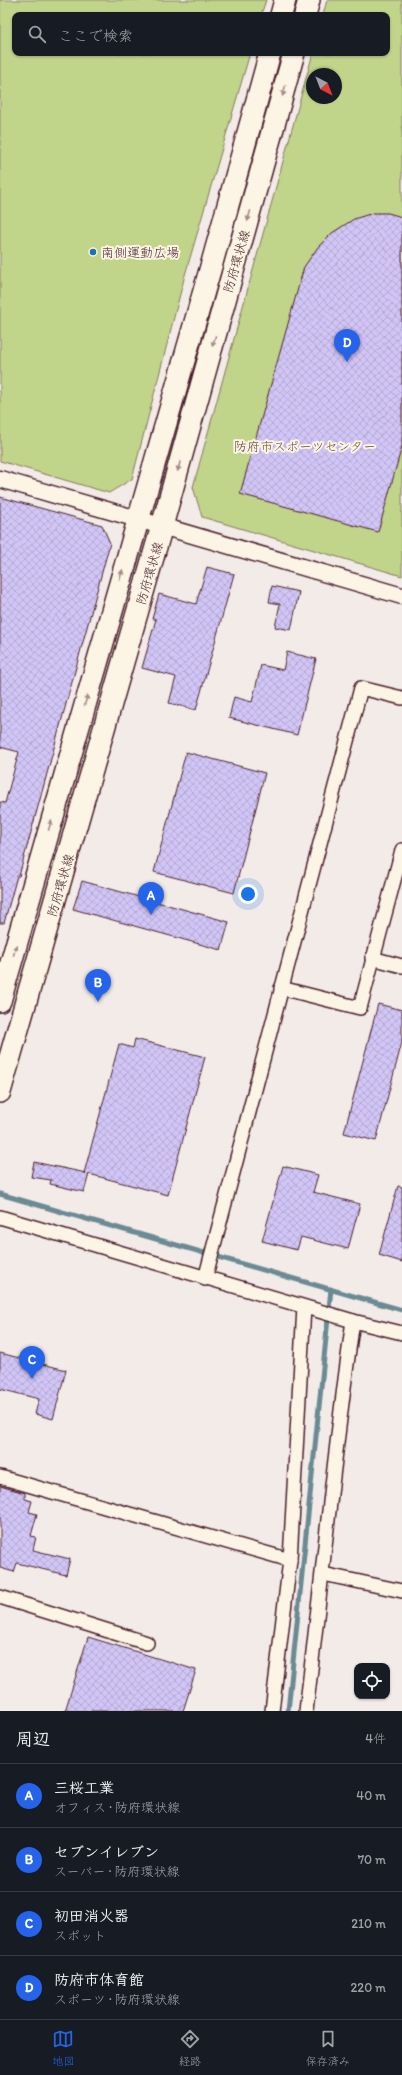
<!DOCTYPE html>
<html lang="ja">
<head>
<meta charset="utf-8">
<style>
  body { margin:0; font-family:Itim,"Klee One",sans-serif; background:#20242c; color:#f1f3f6 }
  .controls { position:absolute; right:12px; bottom:12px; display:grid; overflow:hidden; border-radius:8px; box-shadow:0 1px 3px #0004 }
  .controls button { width:36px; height:36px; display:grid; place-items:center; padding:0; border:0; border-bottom:1px solid #363941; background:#171b24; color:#f1f3f6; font:20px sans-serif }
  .compass { position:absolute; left:306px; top:68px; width:36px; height:36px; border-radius:50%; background:#171b24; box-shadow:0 1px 3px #0004; rotate:138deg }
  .you { position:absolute; left:248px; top:894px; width:14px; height:14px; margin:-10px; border:3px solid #fff; border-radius:50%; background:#1a73e8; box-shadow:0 0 0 6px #1a73e833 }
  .badge { display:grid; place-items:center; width:26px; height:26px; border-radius:50%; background:#2563eb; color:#fff; font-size:13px; font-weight:700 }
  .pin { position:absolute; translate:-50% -33px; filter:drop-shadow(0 1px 2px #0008) }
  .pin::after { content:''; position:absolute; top:21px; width:14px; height:12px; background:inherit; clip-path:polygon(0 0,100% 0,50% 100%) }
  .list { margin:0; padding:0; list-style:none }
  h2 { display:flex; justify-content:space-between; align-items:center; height:52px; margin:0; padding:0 16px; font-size:17px }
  h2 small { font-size:13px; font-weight:400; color:#9ea1a6 }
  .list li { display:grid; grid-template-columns:26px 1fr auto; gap:12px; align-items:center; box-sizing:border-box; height:64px; padding:0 16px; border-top:1px solid #363941 }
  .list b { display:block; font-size:15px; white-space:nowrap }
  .list p { margin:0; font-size:13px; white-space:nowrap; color:#9ea1a6 }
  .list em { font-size:13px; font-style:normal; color:#9ea1a6 }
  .icon { flex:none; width:22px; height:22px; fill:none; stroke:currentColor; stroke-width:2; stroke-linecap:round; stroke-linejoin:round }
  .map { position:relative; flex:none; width:402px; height:1711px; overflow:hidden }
  .search { position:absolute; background:#171b24; box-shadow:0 1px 3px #0004; left:12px; right:12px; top:12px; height:44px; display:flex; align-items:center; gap:10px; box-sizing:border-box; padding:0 14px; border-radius:8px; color:#9ea1a6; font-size:15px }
  .sheet { height:308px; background:#171b24 }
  nav { display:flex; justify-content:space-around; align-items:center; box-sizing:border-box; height:56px; border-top:1px solid #363941; background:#171b24; font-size:11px; color:#9ea1a6 }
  nav a { display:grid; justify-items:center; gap:2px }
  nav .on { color:#2563eb }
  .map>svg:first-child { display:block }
</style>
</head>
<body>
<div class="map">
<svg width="402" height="1711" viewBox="0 0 402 1711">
  <defs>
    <pattern id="building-cross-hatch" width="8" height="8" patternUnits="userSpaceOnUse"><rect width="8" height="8" fill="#d1c5f6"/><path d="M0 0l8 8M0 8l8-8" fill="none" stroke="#b5a9d3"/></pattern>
  </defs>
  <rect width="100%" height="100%" fill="#f3ebe8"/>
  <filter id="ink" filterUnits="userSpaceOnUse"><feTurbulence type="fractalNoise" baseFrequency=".025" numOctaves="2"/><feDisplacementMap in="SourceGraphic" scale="8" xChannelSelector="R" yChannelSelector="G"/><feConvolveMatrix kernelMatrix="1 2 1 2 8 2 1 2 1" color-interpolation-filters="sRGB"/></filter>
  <g filter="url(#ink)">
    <!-- park -->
    <g fill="#c0d48a" stroke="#857a5a" fill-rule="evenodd">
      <path d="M 0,0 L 266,0 L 261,15 L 15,15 L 15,53 L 250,53 L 185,275 L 132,479 L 109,493 L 0,461 Z"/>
      <path d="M 327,0 L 402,0 L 402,576 L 202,517 L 193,487 L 313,53 L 387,53 L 387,15 L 323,15 ZM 312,74 L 336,74 L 336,98 L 312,98 Z"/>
    </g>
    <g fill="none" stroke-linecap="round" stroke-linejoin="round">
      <!-- stream -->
      <g stroke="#6b8a94" stroke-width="5">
        <path d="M 0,1194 L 402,1310"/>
        <path d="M 288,1711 L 331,1289"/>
      </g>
    </g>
    <!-- building -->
    <g fill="url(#building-cross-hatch)" stroke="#4a1f2b">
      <path d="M 373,213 L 388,213 L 402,217 L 402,446 L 378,532 L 240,494 L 304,267 L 318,247 L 332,233 L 354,219 Z"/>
      <path d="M 0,497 L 102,525 L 110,543 L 19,876 L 17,876 L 4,923 L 0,923 L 0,802 L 5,803 L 19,752 L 0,747 Z"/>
      <path d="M 207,567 L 234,574 L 196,710 L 169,703 L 176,677 L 142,668 L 156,619 L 152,619 L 159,594 L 196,604 Z"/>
      <path d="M 272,586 L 299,592 L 291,630 L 275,627 L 280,604 L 269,602 Z"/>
      <path d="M 287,652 L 316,659 L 297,735 L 229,718 L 234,697 L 252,702 L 261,665 L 283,670 Z"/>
      <path d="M 186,752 L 265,773 L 234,893 L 154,872 Z"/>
      <path d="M 82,881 L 229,922 L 221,950 L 73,909 Z"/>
      <path d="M 378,1004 L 402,1010 L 402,1042 L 376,1141 L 344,1133 Z"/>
      <path d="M 135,1039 L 205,1057 L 168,1195 L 89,1174 L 84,1192 L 50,1184 L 51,1180 L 31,1177 L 34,1162 L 86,1173 L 84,1173 L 119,1044 L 133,1048 Z"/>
      <path d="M 283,1166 L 318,1175 L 313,1192 L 360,1204 L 348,1249 L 301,1237 L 297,1250 L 262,1241 Z"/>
      <path d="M 398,1186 L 402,1187 L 402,1262 L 379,1255 Z"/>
      <path d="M 0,1353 L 66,1370 L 53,1419 L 35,1414 L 39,1399 L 0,1389 Z"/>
      <path d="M 0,1486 L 25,1493 L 25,1499 L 32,1501 L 29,1512 L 37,1514 L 31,1536 L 36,1537 L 33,1550 L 70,1559 L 66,1575 L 17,1563 L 14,1572 L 0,1568 Z"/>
      <path d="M 88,1637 L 196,1670 L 183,1711 L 65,1711 Z"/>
    </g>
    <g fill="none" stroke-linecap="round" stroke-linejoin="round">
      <!-- minor casing -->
      <g stroke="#4a1f2b" stroke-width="16">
        <g id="minor">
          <path d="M 372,958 L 402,966"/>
          <path d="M 281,988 L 360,1008 L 402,850"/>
          <path d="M 0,1217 L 353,1321 L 402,1333"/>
          <path d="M 205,1279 L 361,688 L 402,698"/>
          <path d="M 0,1477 L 290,1560"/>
          <path d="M 323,1574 L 402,1591"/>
          <path d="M 0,1597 L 147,1643"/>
          <path d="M 272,1711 L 290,1560 L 304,1307"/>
          <path d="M 306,1711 C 322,1581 334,1451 353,1321"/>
        </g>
      </g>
      <!-- tertiary casing -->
      <g stroke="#4a1f2b" stroke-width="19">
        <path id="tertiary" d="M 0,479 L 402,596"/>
      </g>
      <!-- primary casing -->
      <g stroke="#4a1f2b" stroke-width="24">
        <g id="primary">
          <path d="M 281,15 L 285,0"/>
          <path d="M 305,15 L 309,0"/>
          <path d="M 0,1001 L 212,263 L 270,53"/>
          <path d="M 0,1092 L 162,526 L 294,53"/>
        </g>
      </g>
      <!-- minor -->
      <use href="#minor" stroke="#fcf5e5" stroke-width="13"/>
      <!-- tertiary -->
      <use href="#tertiary" stroke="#fcf5e5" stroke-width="16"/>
      <!-- primary -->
      <use href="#primary" stroke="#fcf5e5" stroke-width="21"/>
    </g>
    <!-- one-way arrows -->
    <defs><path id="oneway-solid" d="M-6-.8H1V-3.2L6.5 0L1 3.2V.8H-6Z"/></defs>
    <g fill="#a38a88">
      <use href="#oneway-solid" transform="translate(284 91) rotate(106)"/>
      <use href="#oneway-solid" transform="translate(249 216) rotate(106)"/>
      <use href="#oneway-solid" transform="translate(214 341) rotate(106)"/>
      <use href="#oneway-solid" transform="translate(179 466) rotate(106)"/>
      <use href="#oneway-solid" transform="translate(121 575) rotate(-74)"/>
      <use href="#oneway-solid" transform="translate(86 700) rotate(-74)"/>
      <use href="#oneway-solid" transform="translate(50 825) rotate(-74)"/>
      <use href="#oneway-solid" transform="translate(15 950) rotate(-74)"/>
    </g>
  </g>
  <!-- markers -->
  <circle fill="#1f6fb2" stroke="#fcf5e5" stroke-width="1.5" cx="93" cy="252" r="4"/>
  <g text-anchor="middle" stroke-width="4" stroke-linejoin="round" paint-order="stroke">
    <!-- poi labels -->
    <g font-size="13" fill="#4a1f2b" stroke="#fcf5e5" text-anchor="start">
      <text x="101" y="257">南側運動広場</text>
    </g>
    <!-- street labels -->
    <g font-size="13" fill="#4a1f2b" stroke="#fcf5e5">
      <text transform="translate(236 261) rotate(-74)" y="5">防府環状線</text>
      <text transform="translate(149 573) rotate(-74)" y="5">防府環状線</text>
      <text transform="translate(60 885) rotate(-74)" y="5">防府環状線</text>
    </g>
    <!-- park labels -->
    <g font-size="13" fill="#684c43" stroke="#fcf5e5">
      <text x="305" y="451">防府市スポーツセンター</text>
    </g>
  </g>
</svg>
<div class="controls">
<button><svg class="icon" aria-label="locate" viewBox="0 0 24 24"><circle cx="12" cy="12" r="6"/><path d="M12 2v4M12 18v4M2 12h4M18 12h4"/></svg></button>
</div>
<svg class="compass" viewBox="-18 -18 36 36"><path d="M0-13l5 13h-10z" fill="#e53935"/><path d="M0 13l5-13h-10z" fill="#9ea1a6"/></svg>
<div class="you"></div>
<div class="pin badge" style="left:151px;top:915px">A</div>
<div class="pin badge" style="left:98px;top:1002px">B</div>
<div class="pin badge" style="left:32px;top:1379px">C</div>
<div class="pin badge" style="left:347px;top:362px">D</div>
<div class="search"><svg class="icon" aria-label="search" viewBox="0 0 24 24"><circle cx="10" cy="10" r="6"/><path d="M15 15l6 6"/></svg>ここで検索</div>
</div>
<section class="sheet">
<h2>周辺<small>4件</small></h2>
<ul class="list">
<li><span class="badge">A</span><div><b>三桜工業</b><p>オフィス · 防府環状線</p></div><em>40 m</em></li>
<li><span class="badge">B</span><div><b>セブンイレブン</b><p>スーパー · 防府環状線</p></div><em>70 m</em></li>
<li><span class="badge">C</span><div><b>初田消火器</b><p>スポット</p></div><em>210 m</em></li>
<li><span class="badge">D</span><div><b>防府市体育館</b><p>スポーツ · 防府環状線</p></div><em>220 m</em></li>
</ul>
</section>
<nav>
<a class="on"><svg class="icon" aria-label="map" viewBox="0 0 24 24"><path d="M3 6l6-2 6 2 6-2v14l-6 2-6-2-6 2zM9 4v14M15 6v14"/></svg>地図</a>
<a><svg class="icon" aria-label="directions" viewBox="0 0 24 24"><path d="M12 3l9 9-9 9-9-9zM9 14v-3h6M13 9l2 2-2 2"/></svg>経路</a>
<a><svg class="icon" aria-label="saved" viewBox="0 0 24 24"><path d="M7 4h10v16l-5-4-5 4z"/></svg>保存済み</a>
</nav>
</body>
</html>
